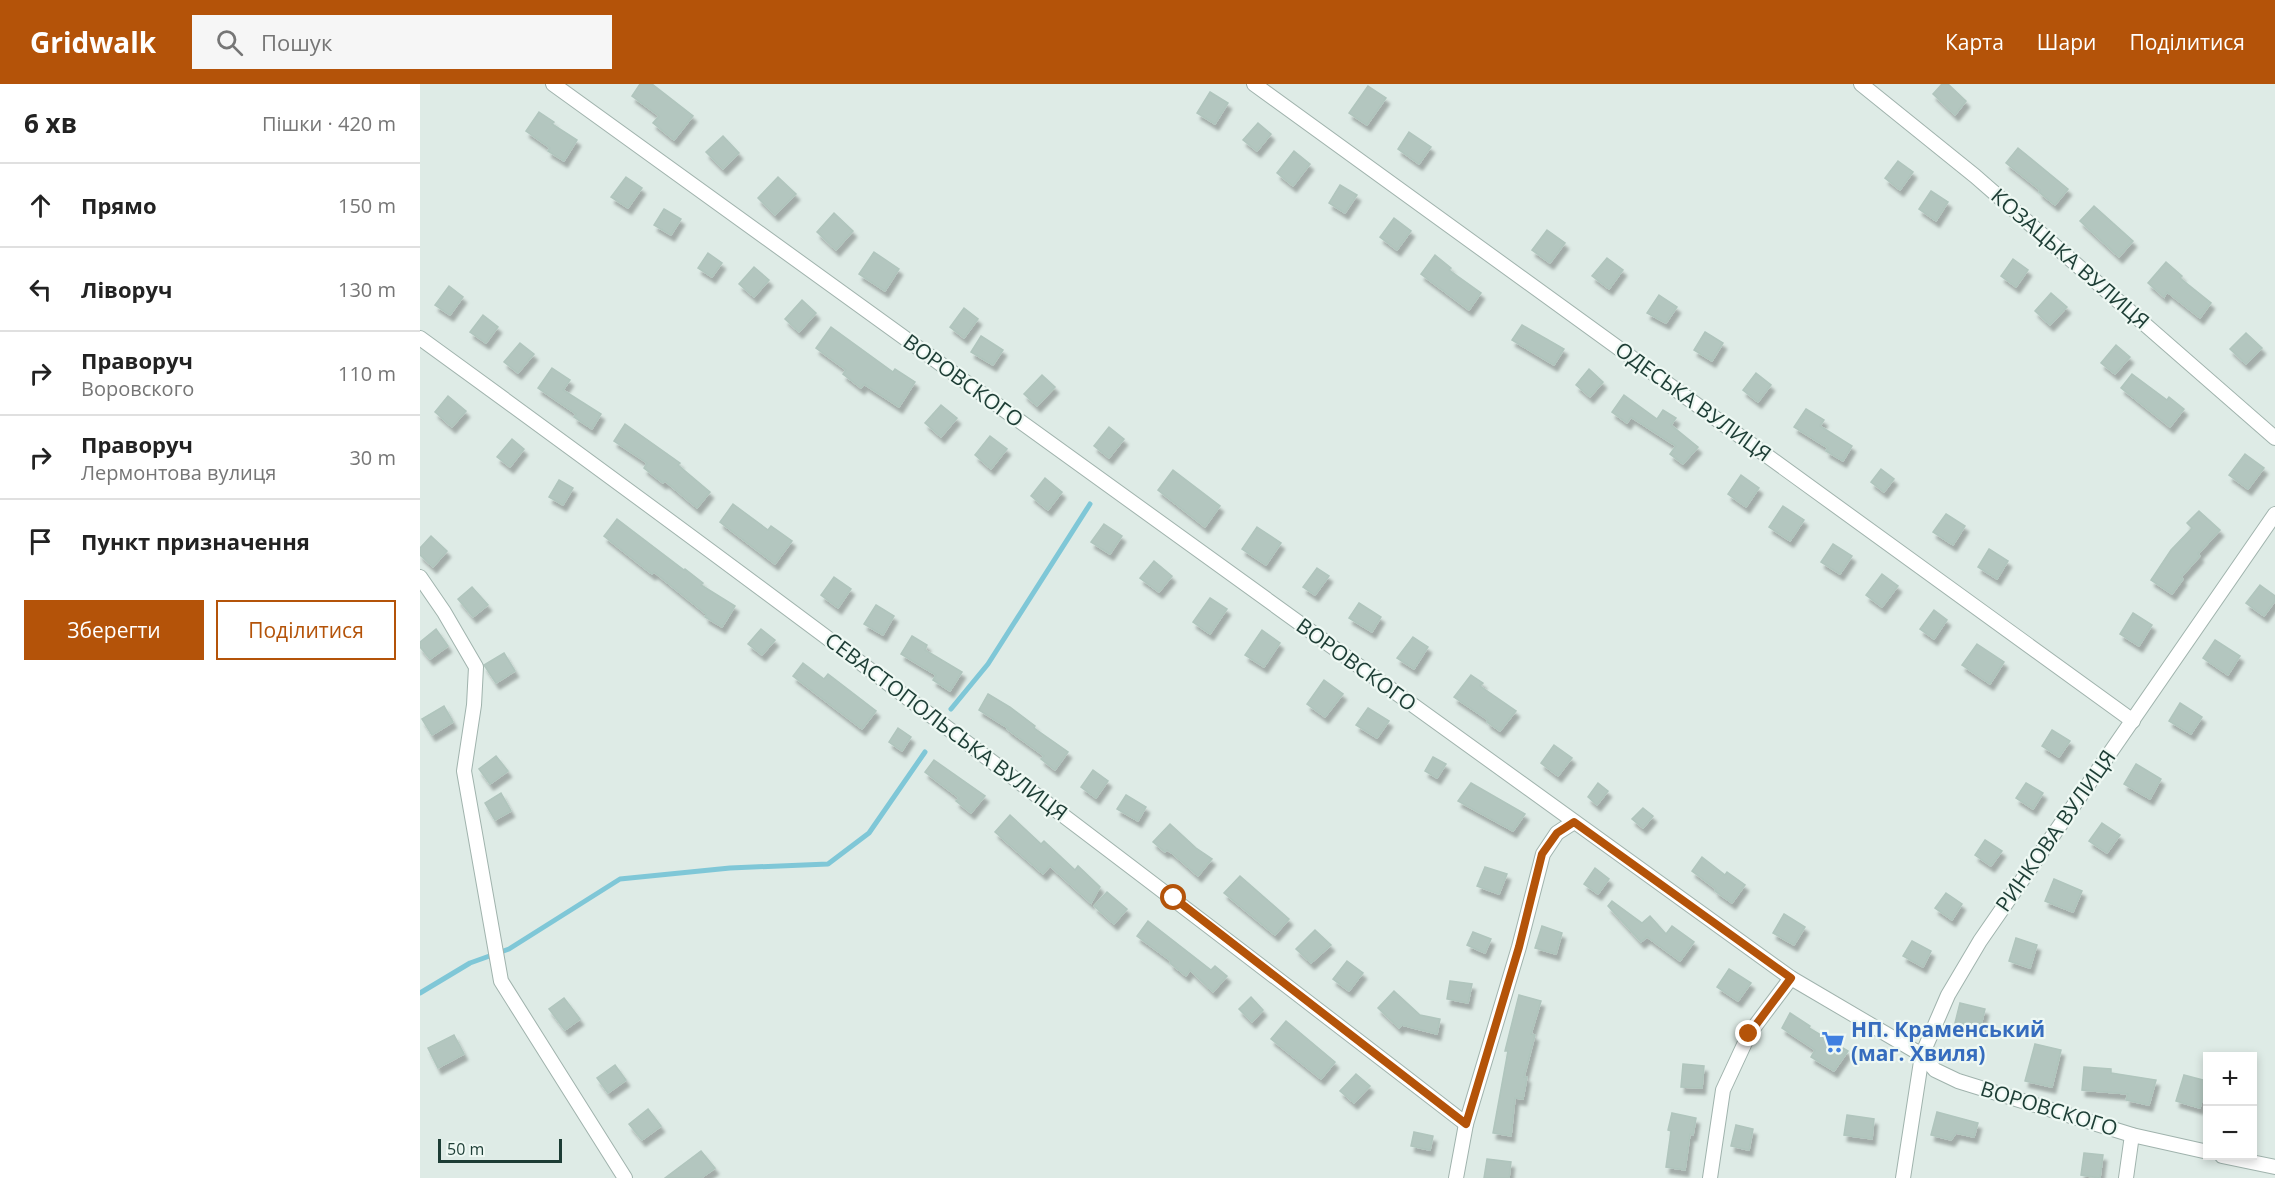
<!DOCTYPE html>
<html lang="uk">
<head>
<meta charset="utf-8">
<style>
  body { margin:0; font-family:"Open Sans",sans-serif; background:#f6f6f6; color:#222 }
  .controls { position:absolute; right:18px; bottom:18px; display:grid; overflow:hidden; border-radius:0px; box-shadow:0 3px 9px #0003 }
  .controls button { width:54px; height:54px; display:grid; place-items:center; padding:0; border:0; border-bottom:2px solid #e0e0e0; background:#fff; color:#222; font:30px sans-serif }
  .scale { position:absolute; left:18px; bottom:15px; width:124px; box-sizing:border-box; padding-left:6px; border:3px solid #1d3d35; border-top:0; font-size:16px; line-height:21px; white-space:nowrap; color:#1d3d35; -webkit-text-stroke:4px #eef8f3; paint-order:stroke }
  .stop { position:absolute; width:18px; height:18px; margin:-14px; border:4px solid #b45309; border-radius:50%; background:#fff }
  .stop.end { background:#b45309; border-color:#fff; box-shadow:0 2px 6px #0008 }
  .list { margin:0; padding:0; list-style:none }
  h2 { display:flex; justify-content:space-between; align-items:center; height:78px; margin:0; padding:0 24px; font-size:26px }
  h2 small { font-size:20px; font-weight:400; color:#767676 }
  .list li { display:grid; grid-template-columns:39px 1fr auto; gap:18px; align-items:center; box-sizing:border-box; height:84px; padding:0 24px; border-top:2px solid #e0e0e0 }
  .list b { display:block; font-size:22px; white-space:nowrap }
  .list p { margin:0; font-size:20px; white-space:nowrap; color:#767676 }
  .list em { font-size:20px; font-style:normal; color:#767676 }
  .actions { display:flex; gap:12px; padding:18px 24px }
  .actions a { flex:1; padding:14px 0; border:2px solid #b45309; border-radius:0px; text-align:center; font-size:21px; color:#b45309 }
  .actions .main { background:#b45309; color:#fff }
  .icon { flex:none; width:33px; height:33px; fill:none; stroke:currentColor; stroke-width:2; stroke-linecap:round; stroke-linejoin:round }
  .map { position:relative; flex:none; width:1855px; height:1094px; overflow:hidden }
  header { display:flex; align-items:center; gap:36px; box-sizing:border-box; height:84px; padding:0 30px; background:#b45309; color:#fff }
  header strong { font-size:28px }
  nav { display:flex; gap:33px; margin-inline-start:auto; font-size:21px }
  .search { width:420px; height:54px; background:#f6f6f6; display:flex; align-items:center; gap:15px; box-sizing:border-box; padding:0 21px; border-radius:0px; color:#767676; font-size:22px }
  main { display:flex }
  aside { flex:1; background:#fff }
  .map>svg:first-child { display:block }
</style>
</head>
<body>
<header>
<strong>Gridwalk</strong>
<div class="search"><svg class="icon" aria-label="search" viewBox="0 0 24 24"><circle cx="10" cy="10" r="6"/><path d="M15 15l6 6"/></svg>Пошук</div>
<nav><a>Карта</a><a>Шари</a><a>Поділитися</a></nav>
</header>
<main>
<aside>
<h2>6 хв<small>Пішки · 420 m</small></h2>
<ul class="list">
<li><svg class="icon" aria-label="ahead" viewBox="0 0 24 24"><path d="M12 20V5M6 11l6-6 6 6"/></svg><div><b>Прямо</b></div><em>150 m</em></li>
<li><svg class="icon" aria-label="left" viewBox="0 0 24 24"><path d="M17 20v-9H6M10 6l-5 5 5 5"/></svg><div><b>Ліворуч</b></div><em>130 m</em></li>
<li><svg class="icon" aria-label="right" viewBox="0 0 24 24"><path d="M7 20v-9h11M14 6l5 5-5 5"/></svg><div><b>Праворуч</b><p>Воровского</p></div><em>110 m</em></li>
<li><svg class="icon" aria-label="right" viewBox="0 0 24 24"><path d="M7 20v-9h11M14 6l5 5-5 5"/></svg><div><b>Праворуч</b><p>Лермонтова вулиця</p></div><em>30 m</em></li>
<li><svg class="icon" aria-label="arrive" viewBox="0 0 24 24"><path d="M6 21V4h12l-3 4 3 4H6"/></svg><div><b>Пункт призначення</b></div></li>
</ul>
<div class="actions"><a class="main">Зберегти</a><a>Поділитися</a></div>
</aside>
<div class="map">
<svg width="1855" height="1094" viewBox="0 0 1855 1094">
  <defs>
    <filter id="shadow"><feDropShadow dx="3.5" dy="6" stdDeviation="1.5" flood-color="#0004"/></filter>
  </defs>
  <rect width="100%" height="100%" fill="#deebe6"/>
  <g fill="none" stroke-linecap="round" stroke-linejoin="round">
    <!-- stream -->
    <g stroke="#7fc7d7" stroke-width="5">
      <path d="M 531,625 L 568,580 L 670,420"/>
      <path d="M 0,909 L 50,879 L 89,865 L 200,795 L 310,784 L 408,780 L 449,749 L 505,668"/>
    </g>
  </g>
  <!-- building -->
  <g fill="#b3c6bf" stroke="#b0c5bd" stroke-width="1.5" filter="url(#shadow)">
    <path d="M 220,0 L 232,0 L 273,32 L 254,56 L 233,39 L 239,32 L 212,12 Z"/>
    <path d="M 1522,0 L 1528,0 L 1546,17 L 1535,31 L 1513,10 Z"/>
    <path d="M 948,2 L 966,14 L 947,41 L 929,29 Z"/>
    <path d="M 790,8 L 808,19 L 795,40 L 777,29 Z"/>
    <path d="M 119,28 L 134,38 L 132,40 L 157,56 L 144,77 L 128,67 L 130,64 L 106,47 Z"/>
    <path d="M 838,39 L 851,50 L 837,67 L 823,56 Z"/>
    <path d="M 989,48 L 1011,63 L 999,80 L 978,65 Z"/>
    <path d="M 303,52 L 319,69 L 303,85 L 286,68 Z"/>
    <path d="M 1598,64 L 1648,105 L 1635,121 L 1619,108 L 1620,106 L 1586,79 Z"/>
    <path d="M 874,67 L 890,80 L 873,102 L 857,89 Z"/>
    <path d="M 1478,77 L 1493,88 L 1480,106 L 1465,94 Z"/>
    <path d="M 206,93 L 222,104 L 208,124 L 191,113 Z"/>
    <path d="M 358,93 L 376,110 L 355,131 L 338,114 Z"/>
    <path d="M 920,101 L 937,111 L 925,129 L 909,119 Z"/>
    <path d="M 1511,107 L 1528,118 L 1516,137 L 1499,125 Z"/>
    <path d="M 1674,122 L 1713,157 L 1699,173 L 1660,137 Z"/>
    <path d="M 244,125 L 261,135 L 251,151 L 234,141 Z"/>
    <path d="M 414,129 L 433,147 L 416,166 L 397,148 Z"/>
    <path d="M 974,134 L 991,147 L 977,166 L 960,153 Z"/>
    <path d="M 1127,146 L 1145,159 L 1130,179 L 1112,166 Z"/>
    <path d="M 454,168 L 479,185 L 465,207 L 439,190 Z"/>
    <path d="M 288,169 L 302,179 L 292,193 L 278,184 Z"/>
    <path d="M 1015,171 L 1031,184 L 1029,186 L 1061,209 L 1049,226 L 1001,190 Z"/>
    <path d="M 1187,174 L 1203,186 L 1189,205 L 1172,192 Z"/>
    <path d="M 1593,175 L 1608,186 L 1596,203 L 1581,192 Z"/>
    <path d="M 1746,178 L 1762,192 L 1760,194 L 1791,219 L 1780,234 L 1747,208 L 1744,213 L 1728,199 Z"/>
    <path d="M 334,183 L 349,196 L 334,213 L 319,200 Z"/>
    <path d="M 29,202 L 43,213 L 30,231 L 15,221 Z"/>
    <path d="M 1631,209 L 1647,223 L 1630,241 L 1615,227 Z"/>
    <path d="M 1239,211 L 1257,223 L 1246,239 L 1227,229 Z"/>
    <path d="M 382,216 L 396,229 L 379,248 L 365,235 Z"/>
    <path d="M 544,224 L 558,235 L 544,254 L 530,243 Z"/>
    <path d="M 63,231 L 78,243 L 66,259 L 50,248 Z"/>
    <path d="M 1102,241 L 1144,265 L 1134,281 L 1092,256 Z"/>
    <path d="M 411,243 L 473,288 L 475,285 L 495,298 L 479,323 L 444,300 L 441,304 L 423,290 L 426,286 L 396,264 Z"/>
    <path d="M 1285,248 L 1303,259 L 1292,277 L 1274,266 Z"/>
    <path d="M 1826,249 L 1842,264 L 1826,280 L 1810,265 Z"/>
    <path d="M 561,252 L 583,266 L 573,281 L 551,268 Z"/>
    <path d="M 100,259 L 114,270 L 98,289 L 84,278 Z"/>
    <path d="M 1696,261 L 1710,273 L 1695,290 L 1681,279 Z"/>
    <path d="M 132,284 L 150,296 L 143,306 L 181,330 L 172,345 L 154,333 L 156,330 L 118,304 Z"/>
    <path d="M 1169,285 L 1183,298 L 1170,313 L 1156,301 Z"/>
    <path d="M 1336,289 L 1351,301 L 1338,318 L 1323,306 Z"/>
    <path d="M 1712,290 L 1747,316 L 1749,313 L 1764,325 L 1750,343 L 1701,304 Z"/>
    <path d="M 622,291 L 635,303 L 617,322 L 604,310 Z"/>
    <path d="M 1204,311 L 1237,335 L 1243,326 L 1256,334 L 1251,341 L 1278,363 L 1263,380 L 1250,370 L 1256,362 L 1211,333 L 1207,339 L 1192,328 Z"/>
    <path d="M 28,312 L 46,327 L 32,343 L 15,328 Z"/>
    <path d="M 521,321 L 537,334 L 521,353 L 505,339 Z"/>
    <path d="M 1386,325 L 1404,336 L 1400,342 L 1432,362 L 1423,377 L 1406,367 L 1408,364 L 1374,343 Z"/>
    <path d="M 205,340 L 260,379 L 258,381 L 290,408 L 277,424 L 245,397 L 243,399 L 224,384 L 227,379 L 194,357 Z"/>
    <path d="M 689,343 L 704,355 L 689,374 L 674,362 Z"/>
    <path d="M 570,352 L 587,365 L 571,385 L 555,371 Z"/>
    <path d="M 92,355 L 104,365 L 90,383 L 77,373 Z"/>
    <path d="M 1825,370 L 1844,384 L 1828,405 L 1809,391 Z"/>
    <path d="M 1461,385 L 1474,395 L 1464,408 L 1451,398 Z"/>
    <path d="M 753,386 L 800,422 L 785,443 L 738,406 Z"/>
    <path d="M 1321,391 L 1339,404 L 1326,423 L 1308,410 Z"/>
    <path d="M 625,394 L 642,408 L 628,426 L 611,412 Z"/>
    <path d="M 139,396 L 153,404 L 143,421 L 129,413 Z"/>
    <path d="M 313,420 L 348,446 L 351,442 L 372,457 L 355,480 L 300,438 Z"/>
    <path d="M 1363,422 L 1384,436 L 1370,457 L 1349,443 Z"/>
    <path d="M 1779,427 L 1800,446 L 1778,470 L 1780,472 L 1761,493 L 1763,495 L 1752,510 L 1731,496 L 1751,466 L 1772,444 L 1767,439 Z"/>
    <path d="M 1526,430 L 1545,442 L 1533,461 L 1513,448 Z"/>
    <path d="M 197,435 L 264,486 L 265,485 L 283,499 L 281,501 L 315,522 L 302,543 L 285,533 L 286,530 L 234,488 L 232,490 L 184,452 Z"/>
    <path d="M 684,440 L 702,452 L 690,470 L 671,458 Z"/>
    <path d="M 837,443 L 861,459 L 846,481 L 822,465 Z"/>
    <path d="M 11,452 L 27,467 L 13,483 L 0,471 L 0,464 Z"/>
    <path d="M 1413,460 L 1432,472 L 1420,490 L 1401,478 Z"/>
    <path d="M 1569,465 L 1588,477 L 1577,495 L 1558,483 Z"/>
    <path d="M 734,477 L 752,492 L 739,508 L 720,494 Z"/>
    <path d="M 897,484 L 909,492 L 895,511 L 883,503 Z"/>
    <path d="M 1462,490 L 1478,502 L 1462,523 L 1446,511 Z"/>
    <path d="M 414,493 L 431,505 L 418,524 L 401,511 Z"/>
    <path d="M 1840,501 L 1855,512 L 1855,517 L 1844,532 L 1826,519 Z"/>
    <path d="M 52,503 L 68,521 L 53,533 L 38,515 Z"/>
    <path d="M 790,514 L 807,525 L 790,550 L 773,538 Z"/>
    <path d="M 939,519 L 961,533 L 952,548 L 929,534 Z"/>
    <path d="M 456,521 L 474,532 L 463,551 L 444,540 Z"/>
    <path d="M 1514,526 L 1527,536 L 1514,555 L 1500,545 Z"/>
    <path d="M 1713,529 L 1732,541 L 1719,562 L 1700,550 Z"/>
    <path d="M 16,545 L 28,562 L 10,575 L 0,563 L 0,558 Z"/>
    <path d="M 341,545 L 355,556 L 342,571 L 328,560 Z"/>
    <path d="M 842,546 L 860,559 L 844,583 L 825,571 Z"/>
    <path d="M 492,552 L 507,561 L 505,566 L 542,588 L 530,607 L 513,596 L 516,591 L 481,570 Z"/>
    <path d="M 993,553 L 1008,563 L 994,585 L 977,574 Z"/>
    <path d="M 1795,556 L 1820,572 L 1808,591 L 1783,574 Z"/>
    <path d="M 1557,560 L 1584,578 L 1570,600 L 1542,581 Z"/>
    <path d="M 84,569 L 95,587 L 76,599 L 64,581 Z"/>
    <path d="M 383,579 L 404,595 L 408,590 L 456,627 L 442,645 L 373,592 Z"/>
    <path d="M 1051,591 L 1063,599 L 1060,602 L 1096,627 L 1080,647 L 1067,638 L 1068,636 L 1034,613 Z"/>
    <path d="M 904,596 L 923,610 L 905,633 L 887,620 Z"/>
    <path d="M 568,610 L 590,623 L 615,642 L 614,644 L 648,668 L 635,686 L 621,675 L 624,672 L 587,645 L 588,644 L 559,626 Z"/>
    <path d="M 1760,619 L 1782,633 L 1771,650 L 1749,637 Z"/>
    <path d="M 24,622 L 33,638 L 12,651 L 2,635 Z"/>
    <path d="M 948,624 L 969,637 L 957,654 L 936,641 Z"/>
    <path d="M 478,644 L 491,653 L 482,667 L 469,658 Z"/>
    <path d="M 1632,646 L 1650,657 L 1639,673 L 1622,662 Z"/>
    <path d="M 1134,661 L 1152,674 L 1138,692 L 1121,679 Z"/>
    <path d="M 76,672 L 88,687 L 70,700 L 59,685 Z"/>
    <path d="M 1013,673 L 1026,680 L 1017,694 L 1005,687 Z"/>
    <path d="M 514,676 L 565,712 L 551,729 L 536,717 L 539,714 L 505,688 Z"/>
    <path d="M 1716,680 L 1741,695 L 1730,715 L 1704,700 Z"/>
    <path d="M 673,686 L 688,697 L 676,714 L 661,703 Z"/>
    <path d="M 1051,699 L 1105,730 L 1093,747 L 1038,717 Z"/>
    <path d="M 1178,699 L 1188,707 L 1177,721 L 1168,713 Z"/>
    <path d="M 1606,699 L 1623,709 L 1613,725 L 1596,714 Z"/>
    <path d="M 81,709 L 91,727 L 75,736 L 65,719 Z"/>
    <path d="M 706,711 L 726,723 L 718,737 L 697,725 Z"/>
    <path d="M 1223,724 L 1233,732 L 1223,744 L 1212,735 Z"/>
    <path d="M 590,731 L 621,760 L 624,757 L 655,786 L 658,782 L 680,803 L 671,819 L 630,782 L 623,790 L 575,748 Z"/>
    <path d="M 1682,739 L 1700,751 L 1687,769 L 1669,757 Z"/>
    <path d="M 750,740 L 776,764 L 792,775 L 778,792 L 753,770 L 747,766 L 745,768 L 733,758 Z"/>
    <path d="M 1565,756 L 1582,767 L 1571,782 L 1555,771 Z"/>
    <path d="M 1282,773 L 1305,791 L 1307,788 L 1325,801 L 1312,819 L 1295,807 L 1296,805 L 1272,787 Z"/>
    <path d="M 1065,783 L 1087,790 L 1079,810 L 1057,802 Z"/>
    <path d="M 1175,784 L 1189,795 L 1178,810 L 1164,800 Z"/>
    <path d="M 820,792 L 869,835 L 855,851 L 804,809 Z"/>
    <path d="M 1634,795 L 1662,807 L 1653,828 L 1625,817 Z"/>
    <path d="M 687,808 L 707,825 L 694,840 L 674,822 Z"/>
    <path d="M 1526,809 L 1542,820 L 1532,836 L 1515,824 Z"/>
    <path d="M 1192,817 L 1222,839 L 1230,832 L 1246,850 L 1252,842 L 1274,858 L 1260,877 L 1227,853 L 1221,858 L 1188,822 Z"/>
    <path d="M 1364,830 L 1385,843 L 1374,861 L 1353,849 Z"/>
    <path d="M 728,837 L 791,886 L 795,882 L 807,892 L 793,908 L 770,886 L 766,892 L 750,879 L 751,877 L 717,852 Z"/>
    <path d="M 1122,842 L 1142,849 L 1136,870 L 1115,864 Z"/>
    <path d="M 895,846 L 911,861 L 891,879 L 876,865 Z"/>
    <path d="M 1053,848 L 1071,855 L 1065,869 L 1047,861 Z"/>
    <path d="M 1596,854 L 1617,861 L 1610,884 L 1589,877 Z"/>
    <path d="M 1492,857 L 1511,867 L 1503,883 L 1483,872 Z"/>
    <path d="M 927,877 L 943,889 L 929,907 L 913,895 Z"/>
    <path d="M 1309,885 L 1331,899 L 1318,917 L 1297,903 Z"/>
    <path d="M 1030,897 L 1052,900 L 1048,919 L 1027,915 Z"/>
    <path d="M 974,907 L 1000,931 L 1020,935 L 1017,950 L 982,941 L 979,944 L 958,924 Z"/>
    <path d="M 1099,911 L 1121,917 L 1111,950 L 1115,951 L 1104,993 L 1107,993 L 1103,1015 L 1095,1014 L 1091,1052 L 1073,1049 L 1088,967 L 1085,967 Z"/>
    <path d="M 831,913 L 843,926 L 832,938 L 819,925 Z"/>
    <path d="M 144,914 L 160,935 L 145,946 L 129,925 Z"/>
    <path d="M 1540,919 L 1565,925 L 1560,945 L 1535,939 Z"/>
    <path d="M 1370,929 L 1390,942 L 1389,944 L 1428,967 L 1414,987 L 1391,973 L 1395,966 L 1362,944 Z"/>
    <path d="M 866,937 L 915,978 L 901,995 L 851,955 Z"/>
    <path d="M 34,951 L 44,970 L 18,984 L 8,964 Z"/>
    <path d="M 1615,960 L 1641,966 L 1632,1003 L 1605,997 Z"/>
    <path d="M 1263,980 L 1284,982 L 1282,1004 L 1261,1003 Z"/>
    <path d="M 195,981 L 206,996 L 188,1009 L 177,994 Z"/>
    <path d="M 1664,983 L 1691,985 L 1691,989 L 1736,996 L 1729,1021 L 1706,1016 L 1708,1010 L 1662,1006 Z"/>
    <path d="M 936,990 L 950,1002 L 934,1019 L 920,1007 Z"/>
    <path d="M 1764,991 L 1787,997 L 1780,1024 L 1756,1017 Z"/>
    <path d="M 228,1025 L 241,1042 L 222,1056 L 209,1040 Z"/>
    <path d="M 1517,1028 L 1558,1039 L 1554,1053 L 1536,1049 L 1531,1056 L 1511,1051 Z"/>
    <path d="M 1252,1029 L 1276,1034 L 1273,1051 L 1270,1050 L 1265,1086 L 1246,1083 L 1251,1047 L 1248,1046 Z"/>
    <path d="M 1427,1031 L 1454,1035 L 1452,1055 L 1424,1051 Z"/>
    <path d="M 1316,1041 L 1333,1045 L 1329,1066 L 1311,1062 Z"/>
    <path d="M 994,1048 L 1013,1052 L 1010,1066 L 991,1062 Z"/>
    <path d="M 281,1067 L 295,1084 L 281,1094 L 245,1094 Z"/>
    <path d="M 1664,1069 L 1683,1071 L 1680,1094 L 1661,1091 Z"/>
    <path d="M 1067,1075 L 1091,1078 L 1089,1094 L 1064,1094 Z"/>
  </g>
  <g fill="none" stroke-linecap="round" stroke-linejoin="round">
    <!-- street casing -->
    <g stroke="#a0b3ad" stroke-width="16">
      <g id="street">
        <path d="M 133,0 L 1371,894 L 1502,971 L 1515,986 L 1538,997 L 1712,1051 L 1788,1068"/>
        <path d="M 834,0 L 1713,637"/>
        <path d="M 1441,0 L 1555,92 L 1855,354"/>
        <path d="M 0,254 C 353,510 701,773 1046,1040"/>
        <path d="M 0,493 L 24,528 L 56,583 L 54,621 L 44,687 L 81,897 L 205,1094"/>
        <path d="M 1802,1072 L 1855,1083"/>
        <path d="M 1036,1094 L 1046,1040 L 1099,863 L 1123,770 L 1137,749 L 1154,738"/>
        <path d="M 1290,1094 L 1303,1006 L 1329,950 L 1371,894"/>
        <path d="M 1483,1094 L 1502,971 L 1528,911 L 1560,857 L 1855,430"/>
        <path d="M 1706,1094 L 1712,1051"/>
      </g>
    </g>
    <!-- street -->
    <use href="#street" stroke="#fff" stroke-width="14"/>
  </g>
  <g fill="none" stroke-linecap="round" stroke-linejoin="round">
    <!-- route -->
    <path stroke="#b45309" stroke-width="8" d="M 754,814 L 1046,1040 L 1099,863 L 1122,770 L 1137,749 L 1154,738 L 1371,894 L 1329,950"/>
  </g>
  <!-- icons -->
  <defs>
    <g id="supermarket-bare" transform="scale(1.8)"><path d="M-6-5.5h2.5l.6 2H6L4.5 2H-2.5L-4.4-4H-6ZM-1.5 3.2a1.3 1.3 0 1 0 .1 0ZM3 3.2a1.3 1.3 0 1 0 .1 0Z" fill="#3f7fe0" stroke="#eef8f3" stroke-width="2.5" paint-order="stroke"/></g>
  </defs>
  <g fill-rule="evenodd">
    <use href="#supermarket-bare" x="1413" y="958"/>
  </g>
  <g text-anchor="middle" stroke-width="4.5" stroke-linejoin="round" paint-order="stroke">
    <!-- street labels -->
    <g font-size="21" fill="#1d3d35" stroke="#eef8f3">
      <text transform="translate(1650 175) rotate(41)" y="7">КОЗАЦЬКА ВУЛИЦЯ</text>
      <text transform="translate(543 297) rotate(36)" y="7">ВОРОВСКОГО</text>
      <text transform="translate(1273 318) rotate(36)" y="7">ОДЕСЬКА ВУЛИЦЯ</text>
      <text transform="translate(936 581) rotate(36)" y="7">ВОРОВСКОГО</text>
      <text transform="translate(526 643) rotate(37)" y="7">СЕВАСТОПОЛЬСЬКА ВУЛИЦЯ</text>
      <text transform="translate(1636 747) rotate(-55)" y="7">РИНКОВА ВУЛИЦЯ</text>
      <text transform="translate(1629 1025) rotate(17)" y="7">ВОРОВСКОГО</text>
    </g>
    <!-- shop labels -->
    <g font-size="21" font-weight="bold" fill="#366cbe" stroke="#eef8f3" text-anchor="start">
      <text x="1431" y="953">НП. Краменський<tspan x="1431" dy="24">(маг. Хвиля)</tspan></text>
    </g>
  </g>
</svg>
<div class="controls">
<button>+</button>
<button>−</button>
</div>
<div class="scale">50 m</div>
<div class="stop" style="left:754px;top:814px"></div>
<div class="stop end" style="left:1329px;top:950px"></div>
</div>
</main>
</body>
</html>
